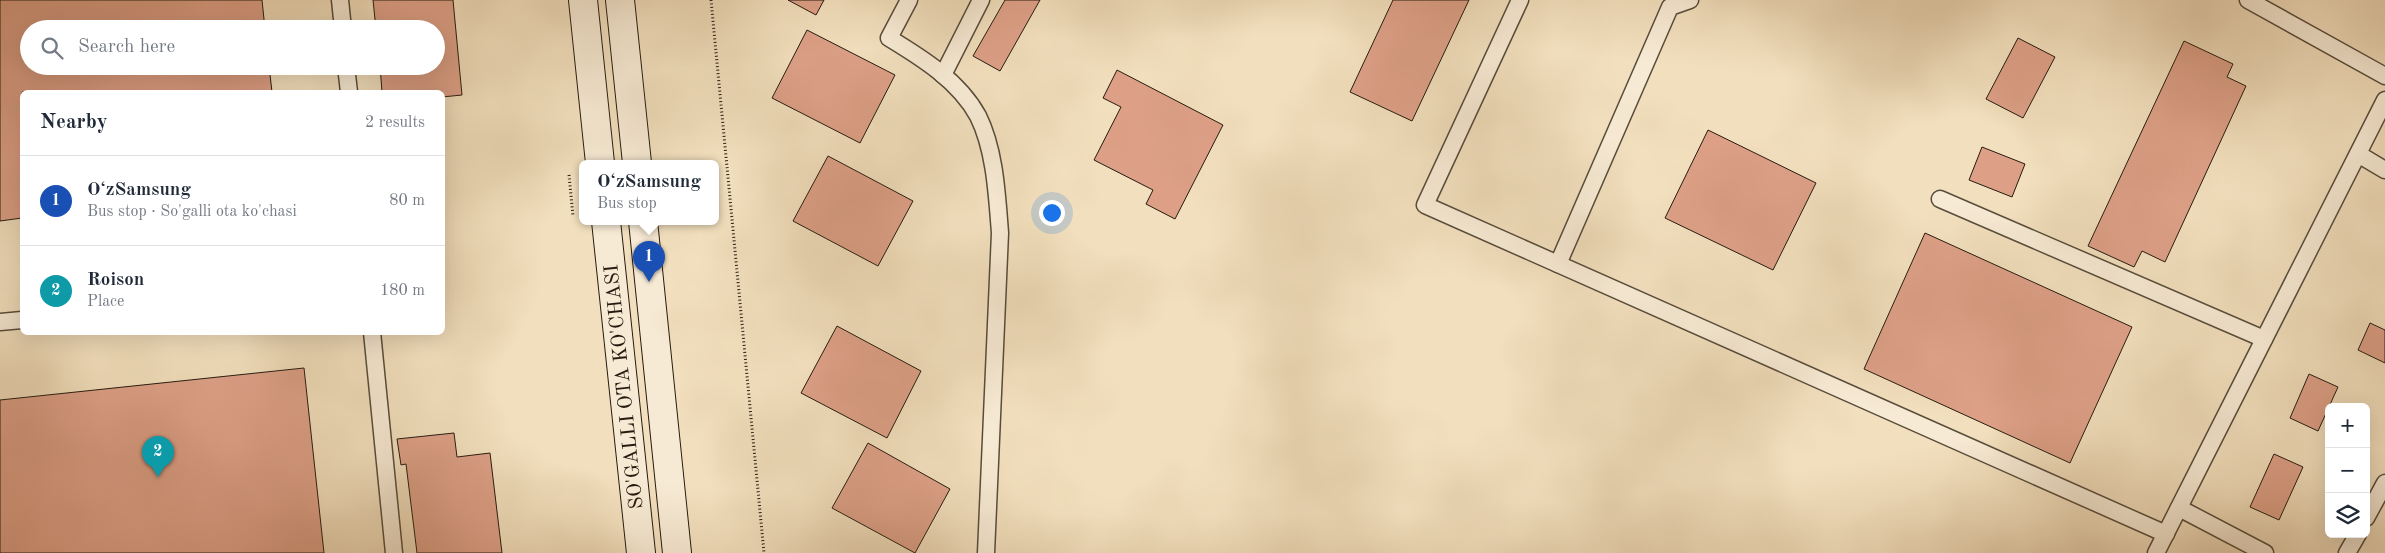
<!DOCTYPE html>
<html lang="en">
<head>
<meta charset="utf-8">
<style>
  body { margin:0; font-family:"Old Standard TT",serif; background:#f2f2f3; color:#1f2937 }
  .controls { position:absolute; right:15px; bottom:15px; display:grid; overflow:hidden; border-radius:8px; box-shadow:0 5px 20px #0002 }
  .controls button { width:45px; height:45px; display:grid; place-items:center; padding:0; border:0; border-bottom:1px solid #e0e1e3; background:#fff; color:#1f2937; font:25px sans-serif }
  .you { position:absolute; left:1051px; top:212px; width:18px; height:18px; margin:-12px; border:4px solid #fff; border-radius:50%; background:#1a73e8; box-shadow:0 0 0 8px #1a73e833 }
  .badge { display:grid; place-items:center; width:32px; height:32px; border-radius:50%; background:#8f2418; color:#fff; font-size:16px; font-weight:700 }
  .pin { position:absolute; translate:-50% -41px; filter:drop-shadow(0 1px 2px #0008) }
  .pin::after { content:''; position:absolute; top:26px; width:18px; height:15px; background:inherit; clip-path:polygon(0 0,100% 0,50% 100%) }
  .popup { position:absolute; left:579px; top:160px; width:140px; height:65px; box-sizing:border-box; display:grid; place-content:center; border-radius:8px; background:#fff; filter:drop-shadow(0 1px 4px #0005); font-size:16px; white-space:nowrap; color:#747a83 }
  .popup b { font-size:19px; color:#1f2937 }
  .popup::after { content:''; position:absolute; left:50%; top:100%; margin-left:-10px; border:10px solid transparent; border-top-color:#fff }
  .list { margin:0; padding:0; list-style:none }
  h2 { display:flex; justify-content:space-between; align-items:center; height:65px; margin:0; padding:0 20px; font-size:21px }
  h2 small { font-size:16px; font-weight:400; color:#747a83 }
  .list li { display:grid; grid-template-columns:32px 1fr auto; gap:15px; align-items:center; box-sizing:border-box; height:90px; padding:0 20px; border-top:1px solid #e0e1e3 }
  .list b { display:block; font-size:19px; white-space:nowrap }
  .list p { margin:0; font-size:16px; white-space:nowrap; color:#747a83 }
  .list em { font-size:16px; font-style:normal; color:#747a83 }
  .icon { flex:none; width:28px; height:28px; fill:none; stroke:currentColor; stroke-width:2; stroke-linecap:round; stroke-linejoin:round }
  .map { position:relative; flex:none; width:2385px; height:553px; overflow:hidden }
  .search { position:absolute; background:#fff; box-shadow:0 5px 20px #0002; left:20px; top:20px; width:425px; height:55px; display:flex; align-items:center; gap:12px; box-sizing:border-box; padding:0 18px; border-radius:28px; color:#747a83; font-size:19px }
  .panel { position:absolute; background:#fff; box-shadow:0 5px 20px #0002; left:20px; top:90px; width:425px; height:245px; border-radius:8px }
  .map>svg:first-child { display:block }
</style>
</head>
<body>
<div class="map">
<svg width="2385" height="553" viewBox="0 0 2385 553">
  <rect width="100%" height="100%" fill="#f2dfbd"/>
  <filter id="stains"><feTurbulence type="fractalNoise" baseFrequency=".004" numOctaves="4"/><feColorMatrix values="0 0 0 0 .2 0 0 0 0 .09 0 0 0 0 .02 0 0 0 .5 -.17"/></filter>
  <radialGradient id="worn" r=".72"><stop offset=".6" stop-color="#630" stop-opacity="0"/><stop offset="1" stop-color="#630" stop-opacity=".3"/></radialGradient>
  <!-- building -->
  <g fill="#dda087" stroke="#251b10">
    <path d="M 0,0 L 262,0 L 265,29 L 29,29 L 29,66 L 269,66 L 272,92 L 22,92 L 22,218 L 0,221 Z"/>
    <path d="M 373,0 L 453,0 L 462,95 L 442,97 L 442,92 L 382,92 L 380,66 L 436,66 L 436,29 L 376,29 Z"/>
    <path d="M 788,0 L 824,0 L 816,15 Z"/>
    <path d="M 1005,0 L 1040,0 L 1000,71 L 973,56 Z"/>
    <path d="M 1393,0 L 1469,0 L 1412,121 L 1350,92 Z"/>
    <path d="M 807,30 L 895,75 L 860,143 L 772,98 Z"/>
    <path d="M 2018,38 L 2055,57 L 2023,118 L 1986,99 Z"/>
    <path d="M 2184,41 L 2233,64 L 2227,77 L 2246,86 L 2165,262 L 2142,251 L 2134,267 L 2088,246 Z"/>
    <path d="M 1117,70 L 1223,125 L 1175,219 L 1146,204 L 1153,190 L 1094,160 L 1121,107 L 1103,98 Z"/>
    <path d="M 1708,130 L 1816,183 L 1773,270 L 1665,218 Z"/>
    <path d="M 1982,147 L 2025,164 L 2012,197 L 1969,180 Z"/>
    <path d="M 828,156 L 913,201 L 878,266 L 793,221 Z"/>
    <path d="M 1925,233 L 2132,327 L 2070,463 L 1864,369 Z"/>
    <path d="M 2370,323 L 2385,330 L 2385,363 L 2358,350 Z"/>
    <path d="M 837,326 L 921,371 L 887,438 L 801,393 Z"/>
    <path d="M 304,368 L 324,553 L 0,553 L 0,400 Z"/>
    <path d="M 2309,374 L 2338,387 L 2318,431 L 2290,418 Z"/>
    <path d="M 454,433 L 457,457 L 490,453 L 502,553 L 417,553 L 406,464 L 401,465 L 397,439 Z"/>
    <path d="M 868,443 L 950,489 L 915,553 L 832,508 Z"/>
    <path d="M 2274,454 L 2303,467 L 2279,520 L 2250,507 Z"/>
  </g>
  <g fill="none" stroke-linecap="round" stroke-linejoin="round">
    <!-- service casing -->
    <g stroke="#584c3b" stroke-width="19">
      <g id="service">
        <path d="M 340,0 L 343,29"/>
        <path d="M 909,0 L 889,38 C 922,58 959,81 978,116 C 995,150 997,195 1000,233 L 986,553"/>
        <path d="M 1520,0 L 1425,205 L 2166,534"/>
        <path d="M 2248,0 L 2385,76"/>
        <path d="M 346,66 L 349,92"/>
        <path d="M 943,75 L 981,0"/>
        <path d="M 2358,154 L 2385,170"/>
        <path d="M 1940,199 L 2264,339"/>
        <path d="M 1558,264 L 1670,7 L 1690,0"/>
        <path d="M 0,322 L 22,320"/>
        <path d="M 372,332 L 394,553"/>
        <path d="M 2179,508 L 2265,553"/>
        <path d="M 2366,518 L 2385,483"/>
        <path d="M 2156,553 L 2385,100"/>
        <path d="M 2347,553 L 2358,534"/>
      </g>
    </g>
    <!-- secondary casing -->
    <g stroke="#251b10" stroke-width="30">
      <g id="secondary">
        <path d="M 583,0 L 600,163"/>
        <path d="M 620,0 L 637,163"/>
        <path d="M 606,221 L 641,553"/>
        <path d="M 643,221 L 677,553"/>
      </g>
    </g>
    <!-- path -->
    <g stroke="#251b10" stroke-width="3" stroke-dasharray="1 2.5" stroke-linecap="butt">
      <path d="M 711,0 L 764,553"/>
      <path d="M 569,175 L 573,216"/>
    </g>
    <!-- service -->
    <use href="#service" stroke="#f7ead4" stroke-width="16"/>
    <!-- secondary -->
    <use href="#secondary" stroke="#f7ead4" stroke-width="28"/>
  </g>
  <g text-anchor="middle" stroke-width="5" stroke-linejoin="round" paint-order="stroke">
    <!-- street labels -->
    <g font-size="20" fill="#251b10" stroke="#f7ead4">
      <text transform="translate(623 387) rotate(-96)" y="7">SO'GALLI OTA KO'CHASI</text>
    </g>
  </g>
  <rect width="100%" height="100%" filter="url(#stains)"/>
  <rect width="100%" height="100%" fill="url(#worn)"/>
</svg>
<div class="controls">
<button>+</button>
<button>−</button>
<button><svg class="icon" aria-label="layers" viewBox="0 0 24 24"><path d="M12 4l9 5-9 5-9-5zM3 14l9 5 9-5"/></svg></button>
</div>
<div class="you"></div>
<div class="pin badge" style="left:649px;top:282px;background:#1a4fb4">1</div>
<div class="popup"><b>OʻzSamsung</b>Bus stop</div>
<div class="pin badge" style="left:158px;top:477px;background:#0f9aa8">2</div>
<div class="search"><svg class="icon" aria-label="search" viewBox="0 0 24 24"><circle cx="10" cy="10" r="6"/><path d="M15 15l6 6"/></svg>Search here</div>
<section class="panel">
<h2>Nearby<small>2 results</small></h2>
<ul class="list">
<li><span class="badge" style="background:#1a4fb4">1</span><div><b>OʻzSamsung</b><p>Bus stop · So'galli ota ko'chasi</p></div><em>80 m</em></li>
<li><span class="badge" style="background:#0f9aa8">2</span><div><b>Roison</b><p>Place</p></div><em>180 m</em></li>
</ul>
</section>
</div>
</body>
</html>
